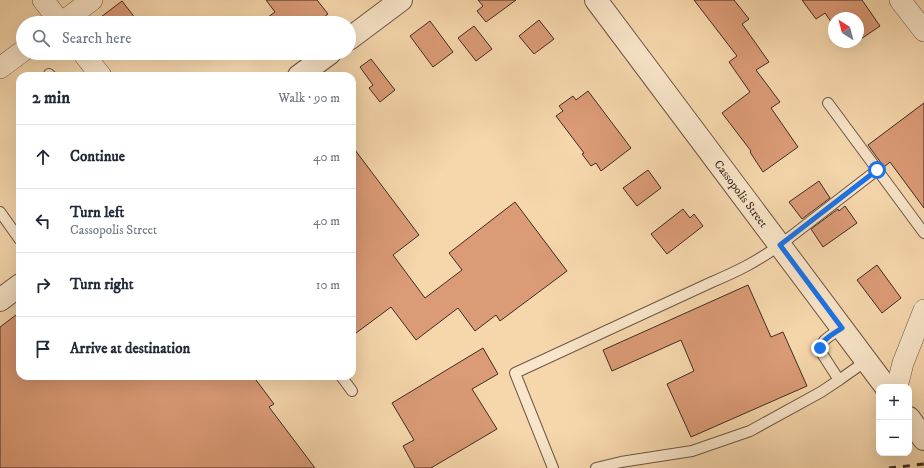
<!DOCTYPE html>
<html lang="en">
<head>
<meta charset="utf-8">
<style>
  body { margin:0; font-family:"IM FELL DW Pica",serif; background:#f2f2f3; color:#1f2937 }
  .controls { position:absolute; right:12px; bottom:12px; display:grid; overflow:hidden; border-radius:8px; box-shadow:0 4px 16px #0002 }
  .controls button { width:36px; height:36px; display:grid; place-items:center; padding:0; border:0; border-bottom:1px solid #e0e1e3; background:#fff; color:#1f2937; font:20px sans-serif }
  .compass { position:absolute; left:828px; top:12px; width:36px; height:36px; border-radius:50%; background:#fff; box-shadow:0 4px 16px #0002; rotate:324deg }
  .stop { position:absolute; width:12px; height:12px; margin:-9px; border:3px solid #1a73e8; border-radius:50%; background:#fff }
  .stop.end { background:#1a73e8; border-color:#fff; box-shadow:0 1px 4px #0008 }
  .list { margin:0; padding:0; list-style:none }
  h2 { display:flex; justify-content:space-between; align-items:center; height:52px; margin:0; padding:0 16px; font-size:17px }
  h2 small { font-size:13px; font-weight:400; color:#747a83 }
  .list li { display:grid; grid-template-columns:26px 1fr auto; gap:12px; align-items:center; box-sizing:border-box; height:64px; padding:0 16px; border-top:1px solid #e0e1e3 }
  .list b { display:block; font-size:15px; white-space:nowrap }
  .list p { margin:0; font-size:13px; white-space:nowrap; color:#747a83 }
  .list em { font-size:13px; font-style:normal; color:#747a83 }
  .icon { flex:none; width:22px; height:22px; fill:none; stroke:currentColor; stroke-width:2; stroke-linecap:round; stroke-linejoin:round }
  .map { position:relative; flex:none; width:924px; height:468px; overflow:hidden }
  .search { position:absolute; background:#fff; box-shadow:0 4px 16px #0002; left:16px; top:16px; width:340px; height:44px; display:flex; align-items:center; gap:10px; box-sizing:border-box; padding:0 14px; border-radius:22px; color:#747a83; font-size:15px }
  .panel { position:absolute; background:#fff; box-shadow:0 4px 16px #0002; left:16px; top:72px; width:340px; height:308px; border-radius:12px }
  .map>svg:first-child { display:block }
</style>
</head>
<body>
<div class="map">
<svg width="924" height="468" viewBox="0 0 924 468">
  <rect width="100%" height="100%" fill="#f6d7ac"/>
  <filter id="stains"><feTurbulence type="fractalNoise" baseFrequency=".005" numOctaves="4"/><feColorMatrix values="0 0 0 0 .2 0 0 0 0 .09 0 0 0 0 .02 0 0 0 .5 -.17"/></filter>
  <radialGradient id="worn" r=".72"><stop offset=".6" stop-color="#630" stop-opacity="0"/><stop offset="1" stop-color="#630" stop-opacity=".3"/></radialGradient>
  <!-- building -->
  <g fill="#db9b77" stroke="#3f2c24">
    <path d="M 266,0 L 317,0 L 328,14 L 316,23 L 260,23 L 275,12 Z"/>
    <path d="M 478,0 L 516,0 L 486,22 L 477,11 L 483,6 Z"/>
    <path d="M 694,0 L 734,0 L 749,19 L 742,24 L 769,62 L 756,70 L 780,102 L 771,108 L 798,147 L 763,172 L 750,152 L 751,151 L 722,113 L 750,92 L 729,62 L 737,56 Z"/>
    <path d="M 802,0 L 862,0 L 880,26 L 858,41 L 858,18 L 834,18 L 834,26 L 825,13 L 816,19 Z"/>
    <path d="M 122,1 L 139,23 L 93,23 Z"/>
    <path d="M 539,20 L 554,39 L 534,54 L 519,36 Z"/>
    <path d="M 430,21 L 453,52 L 433,67 L 410,36 Z"/>
    <path d="M 474,26 L 492,49 L 476,61 L 458,38 Z"/>
    <path d="M 371,59 L 395,90 L 380,102 L 369,88 L 373,85 L 360,67 Z"/>
    <path d="M 588,91 L 631,148 L 601,171 L 596,163 L 591,166 L 582,154 L 584,153 L 556,116 L 563,111 L 559,106 L 573,96 L 576,100 Z"/>
    <path d="M 924,103 L 924,208 L 890,162 L 884,167 L 868,145 Z"/>
    <path d="M 352,146 L 419,235 L 393,255 L 425,298 L 462,270 L 449,253 L 515,202 L 567,271 L 500,321 L 496,315 L 475,331 L 458,308 L 416,340 L 391,307 L 352,336 Z"/>
    <path d="M 648,170 L 661,188 L 637,206 L 623,188 Z"/>
    <path d="M 819,181 L 830,198 L 802,219 L 789,202 Z"/>
    <path d="M 845,206 L 857,223 L 823,247 L 811,229 L 838,209 L 839,211 Z"/>
    <path d="M 683,209 L 690,218 L 694,214 L 703,226 L 667,254 L 651,234 Z"/>
    <path d="M 877,265 L 901,298 L 882,313 L 857,280 Z"/>
    <path d="M 748,285 L 771,337 L 783,332 L 807,386 L 691,437 L 667,384 L 694,371 L 681,340 L 612,371 L 603,350 Z"/>
    <path d="M 20,312 L 20,376 L 253,376 L 274,404 L 269,407 L 315,468 L 0,468 L 0,327 Z"/>
    <path d="M 483,348 L 498,374 L 472,389 L 497,429 L 431,468 L 415,468 L 403,446 L 414,440 L 392,403 Z"/>
  </g>
  <g fill="none" stroke-linecap="round" stroke-linejoin="round">
    <!-- service casing -->
    <g stroke="#6d5746" stroke-width="12">
      <g id="service">
        <path d="M 49,74 L 51,76"/>
        <path d="M 828,103 L 924,233"/>
        <path d="M 0,212 L 20,240"/>
        <path d="M 842,328 C 834,334 817,341 821,352 L 839,380 L 866,361"/>
        <path d="M 341,376 L 352,391"/>
        <path d="M 553,468 L 515,373 L 712,282 C 738,271 756,262 780,245 L 877,170"/>
        <path d="M 596,468 L 621,462 L 692,451 L 750,431 L 821,392 L 839,380"/>
      </g>
    </g>
    <!-- minor casing -->
    <g stroke="#6d5746" stroke-width="22">
      <g id="minor">
        <path d="M 43,0 L 61,23"/>
        <path d="M 900,0 L 924,31"/>
        <path d="M 61,23 L 92,0"/>
        <path d="M 83,53 L 101,76"/>
        <path d="M 0,68 L 23,51"/>
        <path d="M 897,387 L 903,363 L 924,310"/>
      </g>
    </g>
    <!-- tertiary casing -->
    <g stroke="#6d5746" stroke-width="24">
      <g id="tertiary">
        <path id="s1" d="M 596,0 L 886,387"/>
        <path d="M 349,39 L 401,0"/>
        <path d="M 299,76 L 330,53"/>
        <path d="M 0,300 L 20,285"/>
        <path d="M 909,418 L 924,439"/>
      </g>
    </g>
    <!-- service -->
    <use href="#service" stroke="#f9e5c9" stroke-width="10"/>
    <!-- minor -->
    <use href="#minor" stroke="#f9e5c9" stroke-width="21"/>
    <!-- tertiary -->
    <use href="#tertiary" stroke="#f9e5c9" stroke-width="22"/>
    <!-- rail -->
    <path stroke="#3f2c24" stroke-width="3" stroke-dasharray="7 7" stroke-linecap="butt" d="M 889,468 L 924,464"/>
  </g>
  <g fill="none" stroke-linecap="round" stroke-linejoin="round">
    <!-- route -->
    <path stroke="#1a73e8" stroke-width="5" d="M 820,348 C 822,339 835,333 842,328 L 780,245 L 877,170"/>
  </g>
  <g text-anchor="middle" stroke-width="3" stroke-linejoin="round" paint-order="stroke">
    <!-- street labels -->
    <g font-size="12" fill="#3f2c24" stroke="#f9e5c9">
      <text dy="4" stroke="none"><textPath href="#s1" startOffset="242">Cassopolis Street</textPath></text>
    </g>
  </g>
  <rect width="100%" height="100%" filter="url(#stains)"/>
  <rect width="100%" height="100%" fill="url(#worn)"/>
</svg>
<div class="controls">
<button>+</button>
<button>−</button>
</div>
<svg class="compass" viewBox="-18 -18 36 36"><path d="M0-13l5 13h-10z" fill="#e53935"/><path d="M0 13l5-13h-10z" fill="#747a83"/></svg>
<div class="stop" style="left:877px;top:170px"></div>
<div class="stop end" style="left:820px;top:348px"></div>
<div class="search"><svg class="icon" aria-label="search" viewBox="0 0 24 24"><circle cx="10" cy="10" r="6"/><path d="M15 15l6 6"/></svg>Search here</div>
<section class="panel">
<h2>2 min<small>Walk · 90 m</small></h2>
<ul class="list">
<li><svg class="icon" aria-label="ahead" viewBox="0 0 24 24"><path d="M12 20V5M6 11l6-6 6 6"/></svg><div><b>Continue</b></div><em>40 m</em></li>
<li><svg class="icon" aria-label="left" viewBox="0 0 24 24"><path d="M17 20v-9H6M10 6l-5 5 5 5"/></svg><div><b>Turn left</b><p>Cassopolis Street</p></div><em>40 m</em></li>
<li><svg class="icon" aria-label="right" viewBox="0 0 24 24"><path d="M7 20v-9h11M14 6l5 5-5 5"/></svg><div><b>Turn right</b></div><em>10 m</em></li>
<li><svg class="icon" aria-label="arrive" viewBox="0 0 24 24"><path d="M6 21V4h12l-3 4 3 4H6"/></svg><div><b>Arrive at destination</b></div></li>
</ul>
</section>
</div>
</body>
</html>
